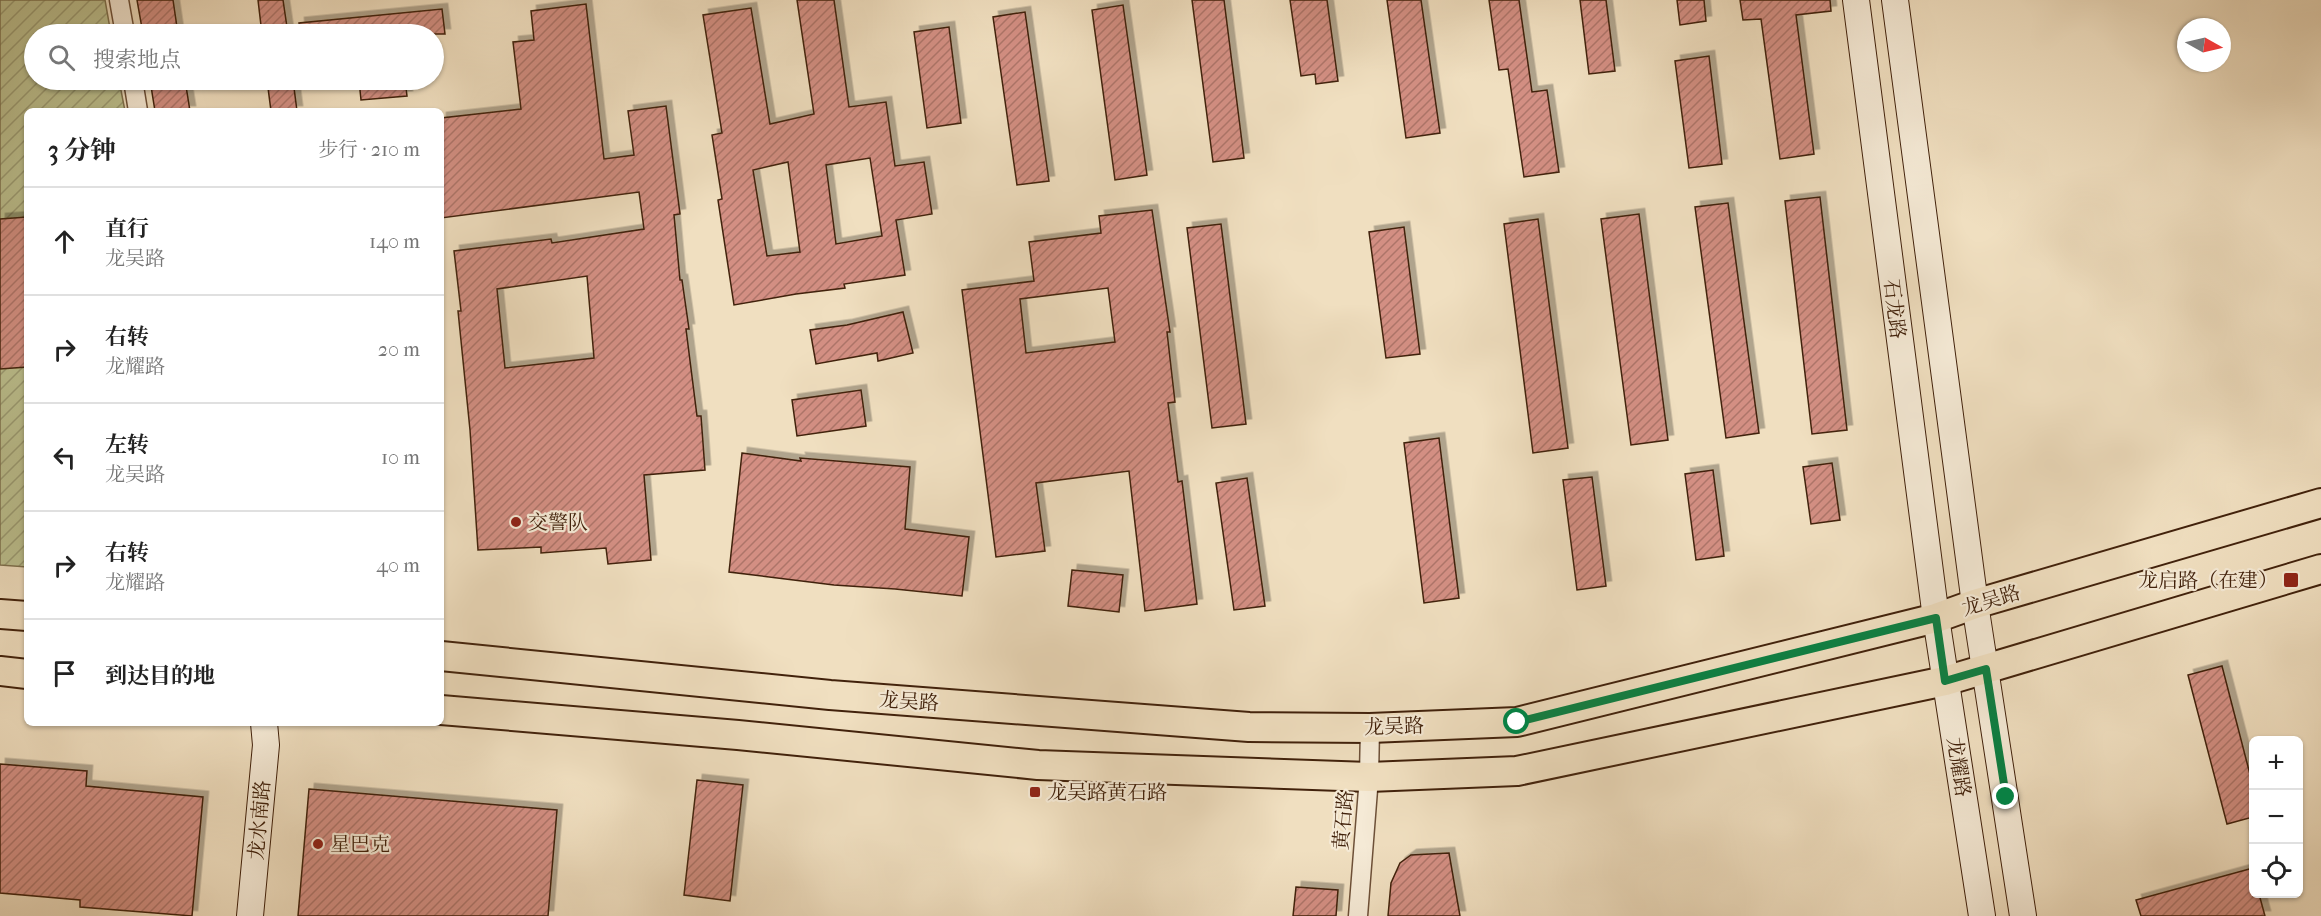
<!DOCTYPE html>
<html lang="zh">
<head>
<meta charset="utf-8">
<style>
  body { margin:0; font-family:"IM FELL French Canon","Noto Serif SC",serif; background:#f6f6f6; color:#222 }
  .controls { position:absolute; right:18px; bottom:18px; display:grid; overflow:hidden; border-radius:9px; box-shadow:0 2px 4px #0004 }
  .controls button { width:54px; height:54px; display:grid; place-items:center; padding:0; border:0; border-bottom:2px solid #e0e0e0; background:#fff; color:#222; font:30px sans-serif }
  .compass { position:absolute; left:2177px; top:18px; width:54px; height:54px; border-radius:50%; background:#fff; box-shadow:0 2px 4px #0004; rotate:98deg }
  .stop { position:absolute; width:18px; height:18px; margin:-14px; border:4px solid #0b8043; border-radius:50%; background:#fff }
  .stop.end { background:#0b8043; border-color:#fff; box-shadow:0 2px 6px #0008 }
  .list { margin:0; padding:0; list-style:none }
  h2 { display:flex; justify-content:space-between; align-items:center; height:78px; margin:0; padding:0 24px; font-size:26px }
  h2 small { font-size:20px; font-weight:400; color:#767676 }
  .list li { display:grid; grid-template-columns:39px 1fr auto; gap:18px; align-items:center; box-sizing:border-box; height:108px; padding:0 24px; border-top:2px solid #e0e0e0 }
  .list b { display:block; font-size:22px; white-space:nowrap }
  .list p { margin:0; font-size:20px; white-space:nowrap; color:#767676 }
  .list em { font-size:20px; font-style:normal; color:#767676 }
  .icon { flex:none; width:33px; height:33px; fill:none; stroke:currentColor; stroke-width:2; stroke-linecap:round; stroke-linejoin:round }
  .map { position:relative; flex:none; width:2321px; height:916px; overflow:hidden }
  .search { position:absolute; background:#fff; box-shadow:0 2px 4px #0004; left:24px; top:24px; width:420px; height:66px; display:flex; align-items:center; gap:15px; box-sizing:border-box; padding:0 21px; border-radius:33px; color:#767676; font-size:22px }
  .panel { position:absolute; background:#fff; box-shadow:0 2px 4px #0004; left:24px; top:108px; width:420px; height:618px; border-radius:9px }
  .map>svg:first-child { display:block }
</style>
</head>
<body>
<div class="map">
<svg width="2321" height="916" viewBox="0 0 2321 916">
  <defs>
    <pattern id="garden-furrows" width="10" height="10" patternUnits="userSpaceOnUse" patternTransform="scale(1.5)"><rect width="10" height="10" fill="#bcc190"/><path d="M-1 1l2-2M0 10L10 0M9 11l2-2" fill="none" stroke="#9a9c74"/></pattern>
    <pattern id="building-hatch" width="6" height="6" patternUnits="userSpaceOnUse" patternTransform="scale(1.5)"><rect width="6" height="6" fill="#d38f83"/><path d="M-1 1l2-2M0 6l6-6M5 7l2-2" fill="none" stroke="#ad7469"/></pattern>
    <filter id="shadow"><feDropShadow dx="5.5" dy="-5.5" stdDeviation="0" flood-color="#0004"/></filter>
  </defs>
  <rect width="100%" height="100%" fill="#f0dfc0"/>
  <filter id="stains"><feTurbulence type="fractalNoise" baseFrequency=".00333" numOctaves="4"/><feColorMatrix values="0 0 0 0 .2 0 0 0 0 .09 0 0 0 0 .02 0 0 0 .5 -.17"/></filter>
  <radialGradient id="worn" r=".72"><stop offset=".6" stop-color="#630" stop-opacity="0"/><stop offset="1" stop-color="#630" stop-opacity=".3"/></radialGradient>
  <!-- garden -->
  <path fill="url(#garden-furrows)" stroke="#7e714e" stroke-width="1.5" d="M 0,0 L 105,0 L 111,34 L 34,34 L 34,80 L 119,80 L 125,111 L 27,111 L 27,567 L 0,565 Z"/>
  <!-- building -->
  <g fill="url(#building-hatch)" stroke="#41210b" stroke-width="1.5" fill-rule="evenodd" filter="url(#shadow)">
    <path d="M 137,0 L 173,0 L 178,34 L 143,34 Z"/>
    <path d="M 258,0 L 283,0 L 288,34 L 262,34 Z"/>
    <path d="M 797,0 L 834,0 L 849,107 L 886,102 L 895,166 L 924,162 L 932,214 L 896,220 L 905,275 L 844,284 L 845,288 L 796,294 L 734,305 L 718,200 L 722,199 L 712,135 L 722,133 L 703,15 L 751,8 L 770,124 L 814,114 ZM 870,158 L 882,236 L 836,244 L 826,165 ZM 788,162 L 800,252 L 767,256 L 753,170 Z"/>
    <path d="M 1192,0 L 1224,0 L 1244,158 L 1213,162 Z"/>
    <path d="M 1290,0 L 1327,0 L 1338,81 L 1316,84 L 1315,74 L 1301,76 Z"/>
    <path d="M 1387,0 L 1421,0 L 1440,133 L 1406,138 Z"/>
    <path d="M 1489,0 L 1519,0 L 1532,92 L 1547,90 L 1559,172 L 1524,177 L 1508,69 L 1499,70 Z"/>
    <path d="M 1580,0 L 1606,0 L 1615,71 L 1589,74 Z"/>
    <path d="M 1677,0 L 1704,0 L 1706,21 L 1680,25 Z"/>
    <path d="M 1740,0 L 1830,0 L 1831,11 L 1796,15 L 1814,154 L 1780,159 L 1761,19 L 1743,20 Z"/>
    <path d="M 586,4 L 604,159 L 634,155 L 628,111 L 666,106 L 680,214 L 674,215 L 680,280 L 682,280 L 689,329 L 686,329 L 697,416 L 701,416 L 705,470 L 644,475 L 651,560 L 608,564 L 606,548 L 541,553 L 541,547 L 478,550 L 470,430 L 458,311 L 461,311 L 454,251 L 551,239 L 552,243 L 644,229 L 639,192 L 441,218 L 441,118 L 521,109 L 513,42 L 534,40 L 531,11 ZM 587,276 L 594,358 L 505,368 L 497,289 Z"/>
    <path d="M 1123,5 L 1147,175 L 1115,180 L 1092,10 Z"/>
    <path d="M 442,9 L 445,34 L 300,34 L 299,23 Z"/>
    <path d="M 1025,12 L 1049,181 L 1017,185 L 993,17 Z"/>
    <path d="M 949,27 L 961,123 L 927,128 L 914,32 Z"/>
    <path d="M 1709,56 L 1722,164 L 1689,168 L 1675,61 Z"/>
    <path d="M 150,80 L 185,80 L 190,111 L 155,111 Z"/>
    <path d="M 267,80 L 293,80 L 297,111 L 271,111 Z"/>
    <path d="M 359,80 L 405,80 L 407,96 L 361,100 Z"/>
    <path d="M 1820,197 L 1847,430 L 1812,434 L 1785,201 Z"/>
    <path d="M 1728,203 L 1759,433 L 1726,438 L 1695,207 Z"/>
    <path d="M 1152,210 L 1170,332 L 1167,332 L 1175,402 L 1168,403 L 1178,482 L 1182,481 L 1197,604 L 1145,611 L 1129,471 L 1036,483 L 1045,551 L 996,557 L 962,290 L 1034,281 L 1029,242 L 1101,233 L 1099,216 ZM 1108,288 L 1115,342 L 1026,353 L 1020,299 Z"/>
    <path d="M 1639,214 L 1668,440 L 1631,445 L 1601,219 Z"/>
    <path d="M 27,217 L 27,367 L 0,369 L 0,219 Z"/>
    <path d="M 1538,219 L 1568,448 L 1533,453 L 1504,224 Z"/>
    <path d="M 1221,224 L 1246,424 L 1212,428 L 1187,228 Z"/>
    <path d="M 1404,227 L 1420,354 L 1386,358 L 1369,232 Z"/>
    <path d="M 903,312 L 913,353 L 878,361 L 877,353 L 816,364 L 810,330 L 847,325 Z"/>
    <path d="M 861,390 L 866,426 L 797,436 L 792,400 Z"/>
    <path d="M 1439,438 L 1459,598 L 1424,603 L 1404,443 Z"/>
    <path d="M 742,453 L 801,461 L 800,458 L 910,467 L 905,529 L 969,537 L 962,596 L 895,589 L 834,585 L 729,572 Z"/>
    <path d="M 1832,463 L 1840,520 L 1811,524 L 1803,467 Z"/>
    <path d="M 1713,470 L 1724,556 L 1696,560 L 1685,474 Z"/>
    <path d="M 1592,477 L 1606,586 L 1577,590 L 1563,480 Z"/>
    <path d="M 1247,478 L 1265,606 L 1234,610 L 1216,483 Z"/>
    <path d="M 1072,570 L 1123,575 L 1119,612 L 1068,606 Z"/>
    <path d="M 2222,666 L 2253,786 L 2253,817 L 2227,824 L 2188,675 Z"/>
    <path d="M 0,764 L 87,771 L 86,786 L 203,797 L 192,916 L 80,907 L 80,900 L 0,893 Z"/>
    <path d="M 697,780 L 743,785 L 730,901 L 684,895 Z"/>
    <path d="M 309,789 L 557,810 L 548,916 L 298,916 Z"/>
    <path d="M 1449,853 L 1460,916 L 1388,916 L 1391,883 L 1400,863 L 1411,855 Z"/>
    <path d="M 2253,868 L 2253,894 L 2259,894 L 2265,916 L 2141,916 L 2136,900 Z"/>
    <path d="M 1296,887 L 1338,890 L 1336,916 L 1293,916 Z"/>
  </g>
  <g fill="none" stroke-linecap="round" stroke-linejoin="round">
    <!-- minor casing -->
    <g stroke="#6d5038" stroke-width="21">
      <g id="minor">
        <path d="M 119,0 L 125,34"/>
        <path d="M 133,80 L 138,111"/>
        <path d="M 1358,916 L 1369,777 L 1370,728"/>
      </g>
    </g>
    <!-- secondary casing -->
    <g stroke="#41210b" stroke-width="28">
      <g id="secondary">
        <path d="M 1856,0 L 1936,618 L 1982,916"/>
        <path d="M 1895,0 L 1975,604 L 2023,916"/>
        <path d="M 250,916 L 266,745 L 264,723"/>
      </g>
    </g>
    <!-- primary casing -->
    <g stroke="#41210b" stroke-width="32">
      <g id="primary">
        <path d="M 0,614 L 27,616"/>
        <path d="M 441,656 L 830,695 L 1249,727 L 1370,728 L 1517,722 L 1936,618 L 1975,604 L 2321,503"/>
        <path d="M 0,671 L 27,674"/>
        <path d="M 441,710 L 738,735 L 1038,765 L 1369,777 L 1517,771 L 1945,681 L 2321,569"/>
      </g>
    </g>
    <!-- minor -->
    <use href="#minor" stroke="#f5ead6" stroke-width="18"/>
    <!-- secondary -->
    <use href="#secondary" stroke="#f5ead6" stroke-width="26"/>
    <!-- primary -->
    <use href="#primary" stroke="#f0dfc0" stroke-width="28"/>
  </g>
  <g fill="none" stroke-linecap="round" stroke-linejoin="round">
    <!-- route -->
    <path stroke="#0b8043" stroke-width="8" d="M 1517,722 L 1936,618 L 1945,681 L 1986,669 L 2006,797"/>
  </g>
  <!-- markers -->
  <g fill="#8f2418" stroke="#f5ead6" stroke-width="2">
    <circle cx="516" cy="522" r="6"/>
    <rect x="2283" y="572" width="16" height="16" rx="3"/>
    <rect x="1029" y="786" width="12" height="12" rx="3"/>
    <circle cx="318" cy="844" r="6"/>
  </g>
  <g text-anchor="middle" stroke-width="4.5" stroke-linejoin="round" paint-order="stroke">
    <!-- street labels -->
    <g font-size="20" fill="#41210b" stroke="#f5ead6">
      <text transform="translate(1895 309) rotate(83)" y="7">石龙路</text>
      <text transform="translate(1991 600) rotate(-17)" y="7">龙吴路</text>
      <text transform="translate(909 701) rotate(4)" y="7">龙吴路</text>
      <text transform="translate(1394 726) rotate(-2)" y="7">龙吴路</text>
      <text transform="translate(1959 767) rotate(81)" y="7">龙耀路</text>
      <text transform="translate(259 820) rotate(-85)" y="7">龙水南路</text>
      <text transform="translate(1343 820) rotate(-85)" y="7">黄石路</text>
    </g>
    <!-- poi labels -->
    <g font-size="20" fill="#41210b" stroke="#f5ead6" text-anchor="start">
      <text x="528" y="529">交警队</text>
      <text x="2278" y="587" text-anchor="end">龙启路（在建）</text>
      <text x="1047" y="799">龙吴路黄石路</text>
      <text x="330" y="851">星巴克</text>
    </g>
  </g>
  <rect width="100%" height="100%" filter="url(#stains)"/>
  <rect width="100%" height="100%" fill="url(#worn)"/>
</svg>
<div class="controls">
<button>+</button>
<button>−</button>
<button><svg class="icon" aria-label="locate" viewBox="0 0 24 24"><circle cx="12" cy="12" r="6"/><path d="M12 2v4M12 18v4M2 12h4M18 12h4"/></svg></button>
</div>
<svg class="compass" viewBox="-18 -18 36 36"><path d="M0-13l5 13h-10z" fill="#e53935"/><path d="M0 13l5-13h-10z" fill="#767676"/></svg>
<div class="stop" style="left:1517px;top:722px"></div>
<div class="stop end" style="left:2006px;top:797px"></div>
<div class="search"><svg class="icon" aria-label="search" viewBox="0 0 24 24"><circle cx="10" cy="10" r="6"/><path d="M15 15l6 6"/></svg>搜索地点</div>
<section class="panel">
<h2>3 分钟<small>步行 · 210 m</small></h2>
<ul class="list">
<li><svg class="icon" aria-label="ahead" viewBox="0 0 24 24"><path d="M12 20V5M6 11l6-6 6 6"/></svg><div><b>直行</b><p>龙吴路</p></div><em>140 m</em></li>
<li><svg class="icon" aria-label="right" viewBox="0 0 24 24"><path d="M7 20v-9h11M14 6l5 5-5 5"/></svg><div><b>右转</b><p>龙耀路</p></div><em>20 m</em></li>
<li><svg class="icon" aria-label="left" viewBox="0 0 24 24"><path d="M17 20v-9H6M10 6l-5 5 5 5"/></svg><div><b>左转</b><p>龙吴路</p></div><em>10 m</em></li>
<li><svg class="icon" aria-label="right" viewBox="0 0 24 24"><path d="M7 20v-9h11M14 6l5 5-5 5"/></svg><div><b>右转</b><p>龙耀路</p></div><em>40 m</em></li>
<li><svg class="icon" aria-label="arrive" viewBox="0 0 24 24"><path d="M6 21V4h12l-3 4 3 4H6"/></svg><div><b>到达目的地</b></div></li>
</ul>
</section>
</div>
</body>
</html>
